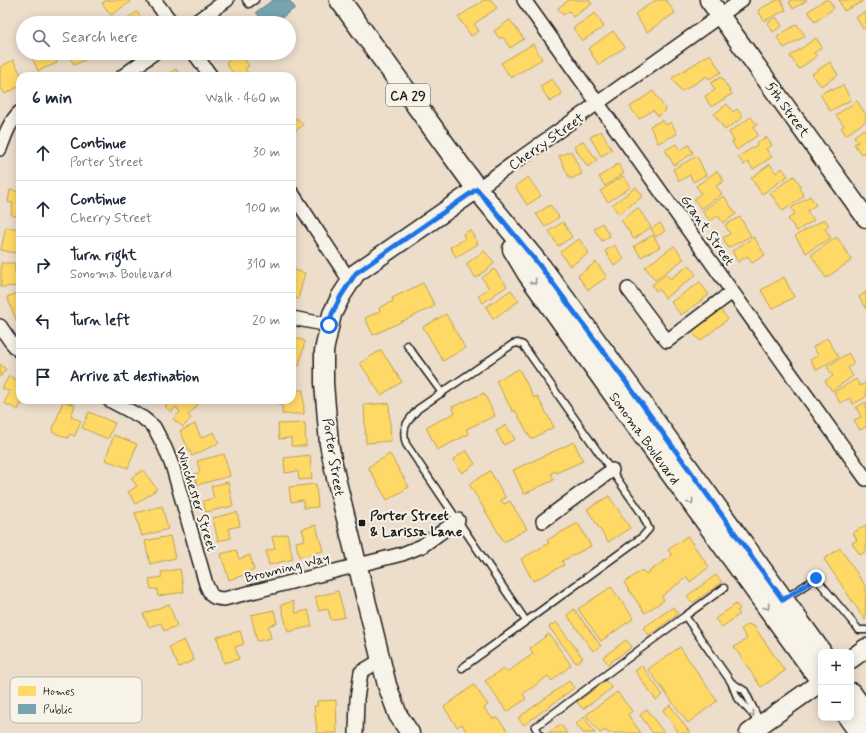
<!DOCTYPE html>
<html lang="en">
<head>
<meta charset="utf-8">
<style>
  body { margin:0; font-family:Mynerve,sans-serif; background:#f6f6f7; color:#1f2937 }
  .controls { position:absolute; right:12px; bottom:12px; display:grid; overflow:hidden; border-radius:8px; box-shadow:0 2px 10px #0003 }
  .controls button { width:36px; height:36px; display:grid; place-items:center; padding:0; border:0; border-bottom:1px solid #e0e1e3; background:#fff; color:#1f2937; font:20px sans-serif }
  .stop { position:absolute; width:12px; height:12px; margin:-9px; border:3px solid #1a73e8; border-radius:50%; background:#fff }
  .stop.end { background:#1a73e8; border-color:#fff; box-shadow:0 1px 4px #0008 }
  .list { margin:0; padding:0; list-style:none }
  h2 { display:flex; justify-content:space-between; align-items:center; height:52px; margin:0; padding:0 16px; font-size:17px }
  h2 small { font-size:13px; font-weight:400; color:#747a83 }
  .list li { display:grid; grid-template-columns:26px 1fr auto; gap:12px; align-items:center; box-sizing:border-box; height:56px; padding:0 16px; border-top:1px solid #e0e1e3 }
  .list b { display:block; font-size:15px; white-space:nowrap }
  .list p { margin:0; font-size:13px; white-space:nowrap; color:#747a83 }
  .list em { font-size:13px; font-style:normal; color:#747a83 }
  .icon { flex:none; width:22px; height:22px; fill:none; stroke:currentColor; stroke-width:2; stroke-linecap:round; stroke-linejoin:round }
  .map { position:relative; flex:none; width:866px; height:733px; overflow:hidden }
  .search { position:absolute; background:#fff; box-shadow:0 2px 10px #0003; left:16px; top:16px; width:280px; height:44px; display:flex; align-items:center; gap:10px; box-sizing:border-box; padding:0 14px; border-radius:22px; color:#747a83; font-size:15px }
  .panel { position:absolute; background:#fff; box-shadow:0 2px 10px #0003; left:16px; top:72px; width:280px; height:332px; border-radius:12px }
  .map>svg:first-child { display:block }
</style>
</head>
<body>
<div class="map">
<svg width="866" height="733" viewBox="0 0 866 733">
  <rect width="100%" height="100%" fill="#edddcb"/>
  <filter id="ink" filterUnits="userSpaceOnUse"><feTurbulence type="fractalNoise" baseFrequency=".025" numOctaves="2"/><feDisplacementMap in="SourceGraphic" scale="8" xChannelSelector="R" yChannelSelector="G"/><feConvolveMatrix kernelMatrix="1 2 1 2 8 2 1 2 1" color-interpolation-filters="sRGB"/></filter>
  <g filter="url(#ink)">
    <!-- homes -->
    <g fill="#ffd966" stroke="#bba050">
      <path d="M 107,0 L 128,0 L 130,2 L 111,15 L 102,3 Z"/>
      <path d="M 484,0 L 491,0 L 497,8 L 474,24 L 479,31 L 471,36 L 458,17 Z"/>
      <path d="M 569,0 L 589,0 L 592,4 L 573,17 L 569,11 L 563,15 L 558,8 Z"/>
      <path d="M 656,0 L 666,0 L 675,13 L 647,32 L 635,14 Z"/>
      <path d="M 777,0 L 781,0 L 786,10 L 764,21 L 758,10 Z"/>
      <path d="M 792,0 L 807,0 L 793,9 L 789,2 Z"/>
      <path d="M 825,0 L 829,0 L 834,8 L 815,22 L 808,11 Z"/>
      <path d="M 839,0 L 861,0 L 862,2 L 844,11 Z"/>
      <path d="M 137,12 L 145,23 L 120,23 Z"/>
      <path d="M 866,12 L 866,27 L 863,29 L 856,17 Z"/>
      <path d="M 595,13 L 604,27 L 582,41 L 573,28 Z"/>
      <path d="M 776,17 L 782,26 L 773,32 L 767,23 Z"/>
      <path d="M 510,20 L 524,39 L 510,48 L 503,37 L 500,39 L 494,31 Z"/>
      <path d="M 797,24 L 805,36 L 784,48 L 777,37 Z"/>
      <path d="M 613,31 L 625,47 L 599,65 L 588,49 Z"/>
      <path d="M 816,38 L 822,47 L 814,53 L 817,56 L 799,69 L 790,56 Z"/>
      <path d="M 533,44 L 542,59 L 511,78 L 501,63 Z"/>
      <path d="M 30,53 L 53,53 L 57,63 L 38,71 Z"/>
      <path d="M 68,53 L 95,53 L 96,55 L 74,65 Z"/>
      <path d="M 240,53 L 251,53 L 253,55 L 245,60 L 249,66 L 245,69 L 248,73 L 244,76 L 231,76 L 231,75 L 233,73 L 226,63 Z"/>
      <path d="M 710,54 L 721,72 L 709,79 L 707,76 L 681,92 L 672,78 Z"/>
      <path d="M 13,60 L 22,76 L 20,76 L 20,86 L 5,94 L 0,86 L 0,67 Z"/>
      <path d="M 830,62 L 838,75 L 821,86 L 812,74 Z"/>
      <path d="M 176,69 L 180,76 L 165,76 Z"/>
      <path d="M 721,77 L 732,94 L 711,107 L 705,96 L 715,90 L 711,83 Z"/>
      <path d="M 552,79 L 562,94 L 550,102 L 540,86 Z"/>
      <path d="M 843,85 L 851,100 L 830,111 L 820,94 L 832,88 L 833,90 Z"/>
      <path d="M 653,91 L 666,110 L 658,116 L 653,110 L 639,119 L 630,107 Z"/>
      <path d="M 857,101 L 866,115 L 866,121 L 846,135 L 841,128 L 844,126 L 836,115 Z"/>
      <path d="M 727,104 L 733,112 L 737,109 L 743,117 L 725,130 L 714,114 Z"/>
      <path d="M 751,117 L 757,125 L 753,127 L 758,135 L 737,150 L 732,142 L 734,141 L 729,132 Z"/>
      <path d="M 297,118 L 303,125 L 292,133 L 292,122 Z"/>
      <path d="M 663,120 L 666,125 L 671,122 L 677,134 L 658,143 L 650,126 Z"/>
      <path d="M 864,129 L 866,132 L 866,151 L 861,154 L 854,144 L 858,142 L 854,136 Z"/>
      <path d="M 601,131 L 612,150 L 601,156 L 590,137 Z"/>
      <path d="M 766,137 L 772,145 L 766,149 L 772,157 L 753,169 L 748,162 L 744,165 L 738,157 L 757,145 L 756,143 Z"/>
      <path d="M 583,141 L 597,160 L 588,167 L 574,147 Z"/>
      <path d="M 676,144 L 680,150 L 689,145 L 693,153 L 674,165 L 665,150 Z"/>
      <path d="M 571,151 L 582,174 L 570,179 L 559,156 Z"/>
      <path d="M 697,156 L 706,175 L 693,182 L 690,175 L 679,181 L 673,169 Z"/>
      <path d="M 618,164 L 624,173 L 605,186 L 599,177 Z"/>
      <path d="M 770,164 L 776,173 L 782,168 L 788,176 L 762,194 L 751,178 Z"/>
      <path d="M 717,171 L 724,181 L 716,186 L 722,194 L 701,209 L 694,199 L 701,193 L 696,186 Z"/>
      <path d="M 623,176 L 631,187 L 608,202 L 600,191 Z"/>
      <path d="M 794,176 L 801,186 L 799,188 L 804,196 L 783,211 L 770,193 Z"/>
      <path d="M 528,177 L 541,196 L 527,205 L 515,186 Z"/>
      <path d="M 636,187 L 643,196 L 619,214 L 612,205 Z"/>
      <path d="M 10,190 L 20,192 L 20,217 L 11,215 L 13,203 L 8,202 Z"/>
      <path d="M 724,196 L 736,214 L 723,223 L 718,216 L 710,221 L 702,211 Z"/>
      <path d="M 810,196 L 816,205 L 807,211 L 814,220 L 797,231 L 788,219 L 795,214 L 791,208 Z"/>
      <path d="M 550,205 L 559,217 L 545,227 L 536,214 Z"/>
      <path d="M 638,208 L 651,227 L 634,239 L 621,220 Z"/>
      <path d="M 740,217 L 751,236 L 728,248 L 723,238 L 730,234 L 725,225 Z"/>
      <path d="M 825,219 L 829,226 L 825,229 L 831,238 L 806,253 L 795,236 Z"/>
      <path d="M 563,222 L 572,237 L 558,246 L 549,231 Z"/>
      <path d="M 602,223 L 610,236 L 602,241 L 594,229 Z"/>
      <path d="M 660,223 L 665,231 L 656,237 L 651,229 Z"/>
      <path d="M 6,227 L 20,229 L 19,239 L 20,239 L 20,254 L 1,250 Z"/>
      <path d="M 470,230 L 478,244 L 456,257 L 450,247 L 465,239 L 463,234 Z"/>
      <path d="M 653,235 L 660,247 L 641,257 L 634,246 Z"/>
      <path d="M 754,237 L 765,255 L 752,263 L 748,256 L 738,262 L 732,251 Z"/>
      <path d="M 837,237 L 852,260 L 826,278 L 811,255 Z"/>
      <path d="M 579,239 L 589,253 L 570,266 L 560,252 Z"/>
      <path d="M 614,245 L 624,259 L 615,266 L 605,251 Z"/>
      <path d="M 674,246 L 684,259 L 655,280 L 645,267 Z"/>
      <path d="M 484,251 L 495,263 L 476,278 L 466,264 Z"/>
      <path d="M 596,262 L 607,277 L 588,290 L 578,276 Z"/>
      <path d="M 1,263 L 15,263 L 15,273 L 20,272 L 20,286 L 1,287 Z"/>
      <path d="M 689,265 L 696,275 L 665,298 L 659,289 L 656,291 L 652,285 L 666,274 L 670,279 Z"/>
      <path d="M 292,266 L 295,267 L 294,270 L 305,273 L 298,299 L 292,297 Z"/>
      <path d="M 494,269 L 507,286 L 483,303 L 478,296 L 489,288 L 482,278 Z"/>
      <path d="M 784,277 L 794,297 L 772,309 L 761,290 Z"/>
      <path d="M 700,282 L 709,295 L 681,315 L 671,302 Z"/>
      <path d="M 423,283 L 435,306 L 373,335 L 365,318 L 380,311 L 379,308 L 393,301 L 392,298 Z"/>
      <path d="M 511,290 L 519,301 L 493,319 L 486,307 Z"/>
      <path d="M 20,292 L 20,323 L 18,324 L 7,297 Z"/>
      <path d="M 866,292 L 866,309 L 859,297 Z"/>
      <path d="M 717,306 L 728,319 L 700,341 L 689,328 Z"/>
      <path d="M 446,314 L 465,348 L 443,361 L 423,327 Z"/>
      <path d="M 292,337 L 305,341 L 299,366 L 294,365 L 293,371 Z"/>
      <path d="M 827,338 L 839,357 L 817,370 L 810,360 L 818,355 L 813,347 Z"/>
      <path d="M 381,350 L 402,382 L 381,395 L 360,363 Z"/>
      <path d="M 848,353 L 854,363 L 848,368 L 853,376 L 832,391 L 825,381 L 833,376 L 827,367 Z"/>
      <path d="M 0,364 L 6,369 L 0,377 Z"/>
      <path d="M 519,369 L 534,398 L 537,396 L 554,427 L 531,439 L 515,410 L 513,412 L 496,381 Z"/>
      <path d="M 9,376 L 20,382 L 20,400 L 23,400 L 18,410 L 4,403 L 10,392 L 2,388 Z"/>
      <path d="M 856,379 L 860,386 L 866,382 L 866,397 L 853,404 L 850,398 L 840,403 L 834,392 Z"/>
      <path d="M 292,390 L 303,390 L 304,414 L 282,414 L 282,405 L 277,405 L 277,400 L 292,400 Z"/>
      <path d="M 484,393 L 495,416 L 466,429 L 469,434 L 437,450 L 426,427 L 455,413 L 452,407 Z"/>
      <path d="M 171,400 L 192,400 L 198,405 L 188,415 L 191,418 L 183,427 L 173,419 L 180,412 L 176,407 L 171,412 L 165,406 Z"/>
      <path d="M 63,401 L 75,405 L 71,417 L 81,421 L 75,436 L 69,434 L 68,438 L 52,432 Z"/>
      <path d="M 866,402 L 866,427 L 860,430 L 854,420 L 861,417 L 856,407 Z"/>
      <path d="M 389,403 L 391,441 L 366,443 L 364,405 Z"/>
      <path d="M 89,412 L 115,423 L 108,439 L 82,428 Z"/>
      <path d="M 305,423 L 306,446 L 291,446 L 291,438 L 279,439 L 278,424 Z"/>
      <path d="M 195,424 L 201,438 L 214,432 L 219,443 L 192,456 L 180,431 Z"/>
      <path d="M 506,425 L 515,439 L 504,445 L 496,431 Z"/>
      <path d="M 114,435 L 137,444 L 128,468 L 105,460 Z"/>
      <path d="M 574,442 L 583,461 L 556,473 L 555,471 L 551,473 L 554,480 L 524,494 L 513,470 Z"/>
      <path d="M 466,450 L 475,464 L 462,473 L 453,460 Z"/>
      <path d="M 224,454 L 230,476 L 197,485 L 195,474 L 200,472 L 197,461 Z"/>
      <path d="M 390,454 L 409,487 L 387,500 L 368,467 Z"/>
      <path d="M 310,455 L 312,479 L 299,480 L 298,471 L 285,473 L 284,458 Z"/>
      <path d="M 143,470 L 157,489 L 136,504 L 128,492 L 137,486 L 131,478 Z"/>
      <path d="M 490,471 L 506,498 L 501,500 L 504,504 L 510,501 L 527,529 L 504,542 L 469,484 Z"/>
      <path d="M 228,482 L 233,506 L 206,512 L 203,501 L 214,498 L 211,486 Z"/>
      <path d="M 316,484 L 318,507 L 304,508 L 303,500 L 291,502 L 289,487 Z"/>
      <path d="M 609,496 L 630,528 L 608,542 L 587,509 Z"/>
      <path d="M 162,506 L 168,529 L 142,536 L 135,513 Z"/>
      <path d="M 237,512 L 240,526 L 229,528 L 231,538 L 218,541 L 213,518 Z"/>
      <path d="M 578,523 L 591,546 L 562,561 L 564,565 L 533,581 L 521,559 L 549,543 L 547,540 Z"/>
      <path d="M 316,525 L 323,551 L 299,557 L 296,542 L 305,540 L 302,529 Z"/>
      <path d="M 865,525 L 866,527 L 866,551 L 860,555 L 852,543 L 857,540 L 853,533 Z"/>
      <path d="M 287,534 L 293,559 L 269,565 L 266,551 L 275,549 L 272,537 Z"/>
      <path d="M 170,536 L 175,558 L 150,564 L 145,541 Z"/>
      <path d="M 687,536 L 709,567 L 690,582 L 687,577 L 662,596 L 664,600 L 645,613 L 624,583 L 642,570 L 646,574 L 672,555 L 668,550 Z"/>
      <path d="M 840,548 L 866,587 L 865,620 L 824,559 Z"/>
      <path d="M 236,550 L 239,559 L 250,555 L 254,570 L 243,573 L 244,575 L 229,580 L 221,554 Z"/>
      <path d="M 180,569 L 184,592 L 158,596 L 157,589 L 151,589 L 149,579 L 162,577 L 161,572 Z"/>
      <path d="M 716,575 L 722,582 L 693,603 L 687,596 Z"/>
      <path d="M 611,587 L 634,618 L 601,641 L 578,609 Z"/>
      <path d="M 338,591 L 345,617 L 331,620 L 328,609 L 319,611 L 315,597 Z"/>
      <path d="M 293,601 L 296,613 L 308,610 L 312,626 L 288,632 L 281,605 Z"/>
      <path d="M 169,604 L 177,626 L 164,631 L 161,623 L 149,627 L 143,614 Z"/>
      <path d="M 736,604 L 740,609 L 737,611 L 740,614 L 722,627 L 715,619 Z"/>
      <path d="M 673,607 L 678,614 L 649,635 L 643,628 Z"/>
      <path d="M 574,609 L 601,646 L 593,651 L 567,615 Z"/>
      <path d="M 274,610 L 277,623 L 268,626 L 271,638 L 257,641 L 251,615 Z"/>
      <path d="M 556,622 L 583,658 L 576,663 L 549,627 Z"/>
      <path d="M 749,624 L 751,626 L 753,625 L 754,626 L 785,671 L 761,687 L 734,647 L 747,639 L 741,629 Z"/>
      <path d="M 240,631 L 244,644 L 235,647 L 239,659 L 224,663 L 217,637 Z"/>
      <path d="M 549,634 L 571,665 L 552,681 L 548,676 L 523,694 L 526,699 L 507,712 L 485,681 L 503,669 L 507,672 L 533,654 L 530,648 Z"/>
      <path d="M 184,640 L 194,660 L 179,667 L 169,647 Z"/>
      <path d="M 626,640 L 632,647 L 608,664 L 603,657 Z"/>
      <path d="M 680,647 L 717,701 L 688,723 L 648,669 Z"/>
      <path d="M 642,666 L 663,695 L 656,700 L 635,671 Z"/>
      <path d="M 569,681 L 574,688 L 524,725 L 518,718 Z"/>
      <path d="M 606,681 L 612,688 L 583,709 L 577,702 Z"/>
      <path d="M 474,685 L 488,705 L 484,708 L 493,719 L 497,717 L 509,733 L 467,733 L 462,724 L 457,727 L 444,707 Z"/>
      <path d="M 617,692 L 632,711 L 628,715 L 641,733 L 608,733 L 605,730 L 600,733 L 586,715 Z"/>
      <path d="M 336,700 L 337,733 L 315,733 L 317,732 L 314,706 L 317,706 L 317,701 Z"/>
      <path d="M 670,705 L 690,733 L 679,733 L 663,710 Z"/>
      <path d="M 647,709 L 664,733 L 653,733 L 640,715 Z"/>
      <path d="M 584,717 L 595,733 L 583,733 L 576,724 Z"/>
      <path d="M 561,725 L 567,733 L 548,733 Z"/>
    </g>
    <!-- public -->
    <path fill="#76a5af" stroke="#5b7c83" d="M 273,0 L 289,0 L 295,8 L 274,23 L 264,23 L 256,12 Z"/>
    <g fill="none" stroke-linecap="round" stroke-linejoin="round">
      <!-- lane casing -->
      <g stroke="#1c1c1c" stroke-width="9">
        <g id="lane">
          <path d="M 246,0 L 249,4 L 255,0"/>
          <path d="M 407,345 L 442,393"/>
          <path d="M 724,588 L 685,616 L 731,682 L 737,697 L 761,724 L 745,691 L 731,682"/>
          <path d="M 786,598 L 816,578 L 859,630 L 866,630"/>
          <path d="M 462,668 L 642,537 L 649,529 L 642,514 L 523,345 L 518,343 L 513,344 L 418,409 C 407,422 401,427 406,444 L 526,621"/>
          <path d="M 539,733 L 535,727 L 685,616"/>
        </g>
      </g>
      <!-- street casing -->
      <g stroke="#1c1c1c" stroke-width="16">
        <g id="street">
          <path d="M 154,0 L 172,23"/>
          <path d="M 524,0 L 866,479"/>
          <path d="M 194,23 L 227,0"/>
          <path d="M 194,53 L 211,76"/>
          <path d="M 123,76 L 154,53"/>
          <path d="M 0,149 C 5,136 9,122 20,112"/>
          <path d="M 477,189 L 742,0"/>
          <path d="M 292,193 L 350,281"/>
          <path d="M 628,289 L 667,341 L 732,292"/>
          <path d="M 292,318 L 329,325"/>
          <path d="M 0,326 L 11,342 L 20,352"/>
          <path d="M 109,400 L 143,418 L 154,427 L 165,448 L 173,468 L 206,584 C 211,596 211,598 224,599 L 402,554 L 422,546 L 458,520"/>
          <path d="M 543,521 L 612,470"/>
          <path d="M 356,733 L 357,699 L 361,672 L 381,660"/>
        </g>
      </g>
      <!-- secondary casing -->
      <g stroke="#1c1c1c" stroke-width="21">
        <g id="secondary">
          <path d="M 709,0 L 866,218"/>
          <path d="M 851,659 L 866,648"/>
          <path d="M 410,733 L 398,715 L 387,685 L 336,478 L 329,444 L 324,383 L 324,351 L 332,314 L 341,296 L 356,273 L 477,189"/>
          <path d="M 749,733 L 821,682"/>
        </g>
      </g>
      <!-- primary casing -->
      <g stroke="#1c1c1c" stroke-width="23">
        <g id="primary">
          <path d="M 340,0 L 477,189 L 541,267 L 629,386 L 821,652"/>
          <path d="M 513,249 L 528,274 L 615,396 L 821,681"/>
          <path d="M 851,693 L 866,714"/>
          <path d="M 849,718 L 860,733"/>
        </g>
      </g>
      <!-- lane -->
      <use href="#lane" stroke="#f7f3e8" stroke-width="6"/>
      <!-- street -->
      <use href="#street" stroke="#f7f3e8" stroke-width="13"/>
      <!-- secondary -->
      <use href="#secondary" stroke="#f7f3e8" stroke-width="18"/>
      <!-- primary -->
      <use href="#primary" stroke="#f7f3e8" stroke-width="20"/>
    </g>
    <!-- one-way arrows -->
    <defs><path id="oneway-chevron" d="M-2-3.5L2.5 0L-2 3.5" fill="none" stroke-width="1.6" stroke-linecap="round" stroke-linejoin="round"/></defs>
    <g stroke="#94928c">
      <use href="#oneway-chevron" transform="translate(534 282) rotate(55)"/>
      <use href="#oneway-chevron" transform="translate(691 502) rotate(54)"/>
      <use href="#oneway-chevron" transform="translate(767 607) rotate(54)"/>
      <use href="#oneway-chevron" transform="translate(752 714) rotate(50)"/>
    </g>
  </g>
  <g fill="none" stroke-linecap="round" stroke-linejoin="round" filter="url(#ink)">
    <!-- route -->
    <path stroke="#1a73e8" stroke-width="5" d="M 329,325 L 332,314 L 341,296 L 356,273 L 477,189 L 540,266 L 629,386 L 783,600 L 816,578"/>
  </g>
  <!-- markers -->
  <rect fill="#1c1c1c" stroke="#f7f3e8" stroke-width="1.5" x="358" y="519" width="8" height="8" rx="2"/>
  <g text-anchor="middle" stroke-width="4" stroke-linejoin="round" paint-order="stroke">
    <!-- shield labels -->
    <rect fill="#f7f3e8" stroke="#5e5c59" stroke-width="1" x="386" y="84" width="44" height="22" rx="3"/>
    <g font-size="13" font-weight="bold" fill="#1c1c1c">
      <text x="408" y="100">CA 29</text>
    </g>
    <!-- street labels -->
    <g font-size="14" fill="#1c1c1c" stroke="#f7f3e8">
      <text transform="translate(788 109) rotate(54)" y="5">5th Street</text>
      <text transform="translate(546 141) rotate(-35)" y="5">Cherry Street</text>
      <text transform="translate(708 230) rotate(55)" y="5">Grant Street</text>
      <text transform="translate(645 438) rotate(54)" y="5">Sonoma Boulevard</text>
      <text transform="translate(334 457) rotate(81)" y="5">Porter Street</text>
      <text transform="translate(197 499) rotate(73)" y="5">Winchester Street</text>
      <text transform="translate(287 567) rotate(-14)" y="5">Browning Way</text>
    </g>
    <!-- poi labels -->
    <g font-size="14" font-weight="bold" fill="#1c1c1c" stroke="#f7f3e8" text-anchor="start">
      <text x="370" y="520">Porter Street<tspan x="370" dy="16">&amp; Larissa Lane</tspan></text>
    </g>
  </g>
  <!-- legend -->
  <rect x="10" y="677" width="132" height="46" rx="6" fill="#f7f3e8" stroke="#b5b2ab" stroke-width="1"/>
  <rect x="18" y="686" width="18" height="10" fill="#ffd966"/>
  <rect x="18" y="704" width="18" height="10" fill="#76a5af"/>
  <g font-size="11" fill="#1c1c1c">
    <text x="43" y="695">Homes</text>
    <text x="43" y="713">Public</text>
  </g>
</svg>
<div class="controls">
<button>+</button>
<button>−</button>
</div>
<div class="stop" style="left:329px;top:325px"></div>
<div class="stop end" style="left:816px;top:578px"></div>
<div class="search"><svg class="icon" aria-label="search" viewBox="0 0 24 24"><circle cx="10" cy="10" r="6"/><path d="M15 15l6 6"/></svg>Search here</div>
<section class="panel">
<h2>6 min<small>Walk · 460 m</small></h2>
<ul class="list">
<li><svg class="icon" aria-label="ahead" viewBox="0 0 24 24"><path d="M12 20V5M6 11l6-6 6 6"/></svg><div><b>Continue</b><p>Porter Street</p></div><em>30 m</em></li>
<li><svg class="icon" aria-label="ahead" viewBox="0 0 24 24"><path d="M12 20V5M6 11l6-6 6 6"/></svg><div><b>Continue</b><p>Cherry Street</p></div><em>100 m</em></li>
<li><svg class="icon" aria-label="right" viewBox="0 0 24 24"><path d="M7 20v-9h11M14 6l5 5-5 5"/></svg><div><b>Turn right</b><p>Sonoma Boulevard</p></div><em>310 m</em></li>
<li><svg class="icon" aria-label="left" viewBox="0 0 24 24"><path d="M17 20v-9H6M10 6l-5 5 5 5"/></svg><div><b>Turn left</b></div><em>20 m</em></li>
<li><svg class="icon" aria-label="arrive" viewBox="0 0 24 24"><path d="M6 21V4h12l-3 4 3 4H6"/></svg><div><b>Arrive at destination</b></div></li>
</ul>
</section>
</div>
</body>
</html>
